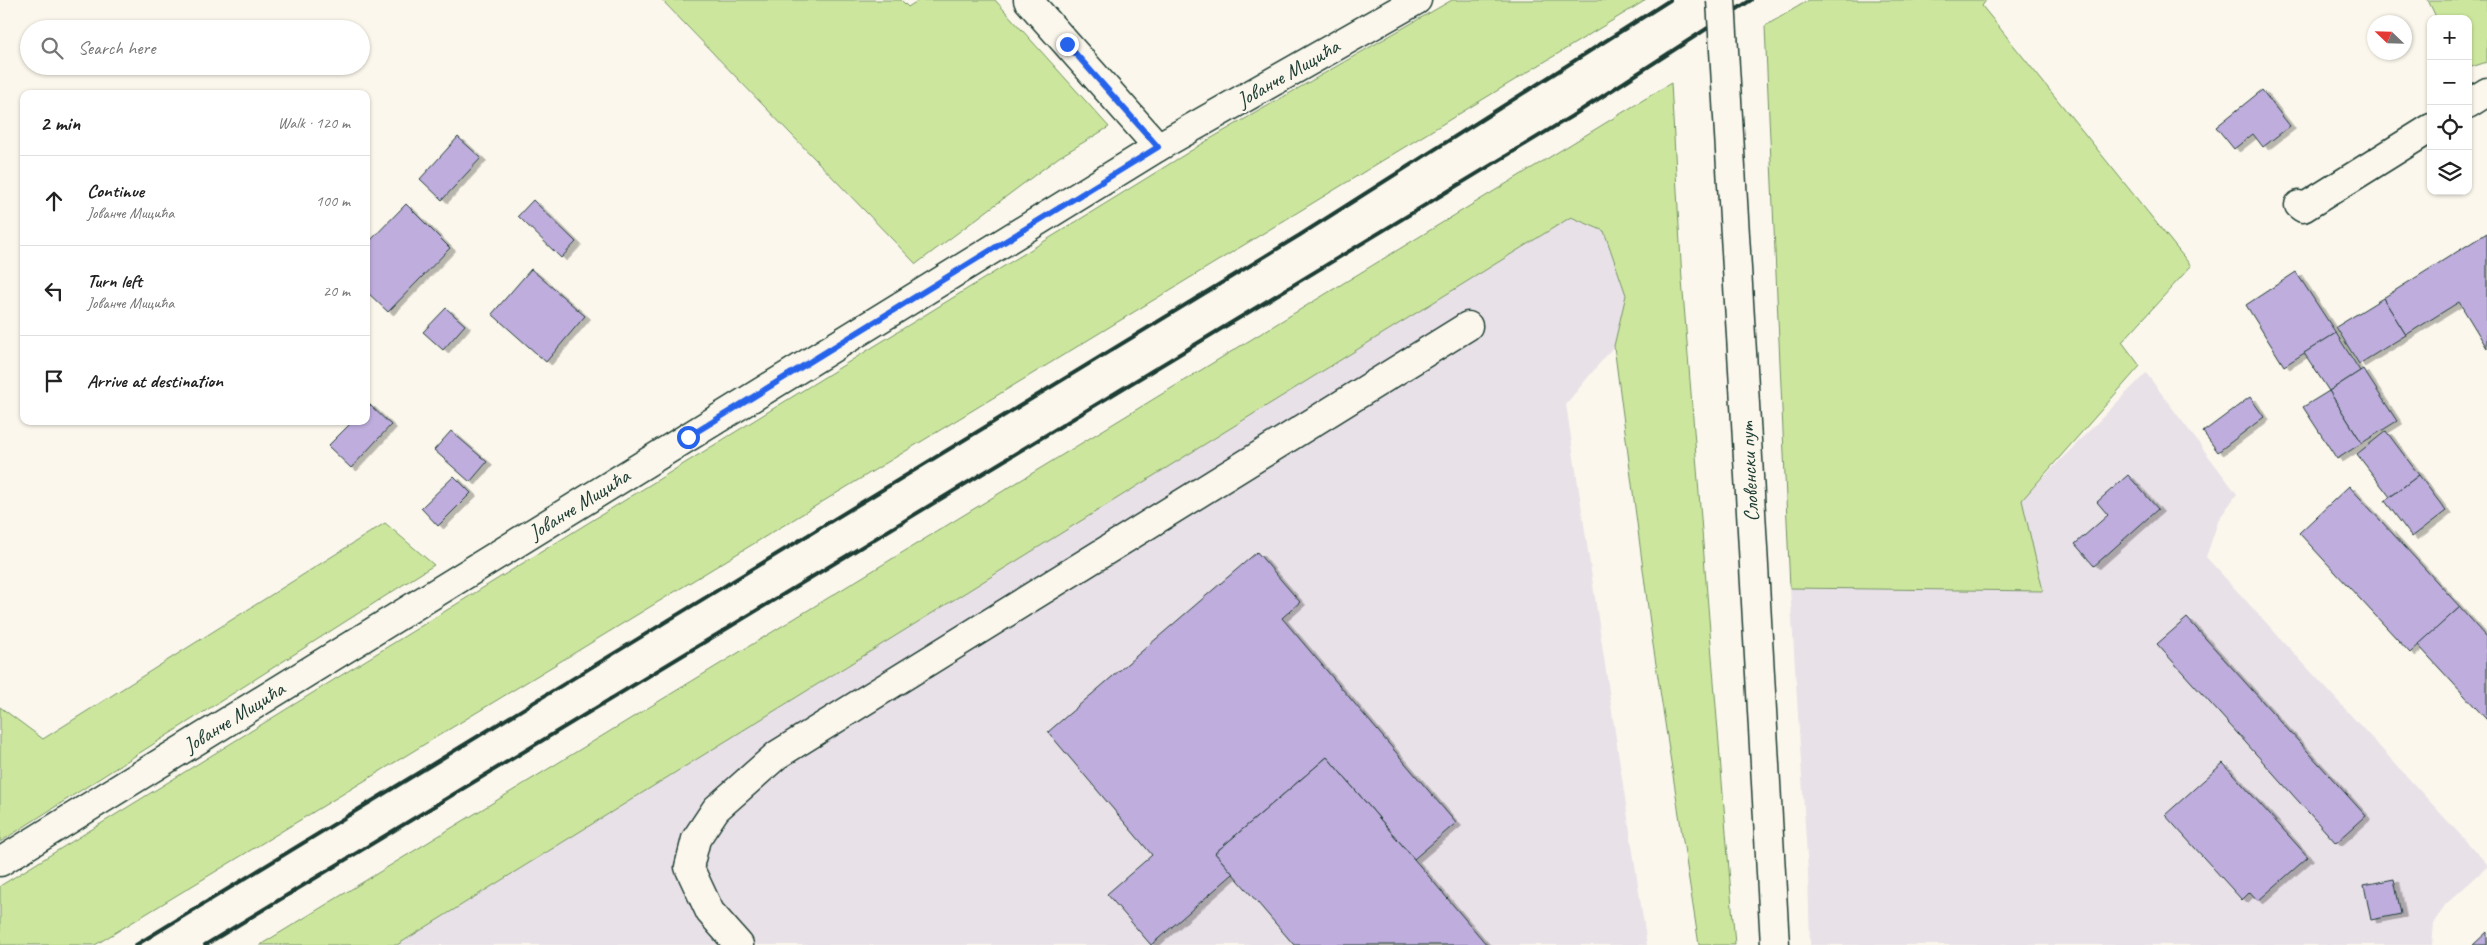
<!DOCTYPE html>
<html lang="en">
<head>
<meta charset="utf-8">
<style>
  body { margin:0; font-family:Caveat,sans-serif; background:#f6f6f6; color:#222 }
  .controls { position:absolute; right:15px; top:15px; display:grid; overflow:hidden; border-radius:10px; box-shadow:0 1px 4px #0004 }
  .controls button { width:45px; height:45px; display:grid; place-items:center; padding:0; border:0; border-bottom:1px solid #e0e0e0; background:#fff; color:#222; font:25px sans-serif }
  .compass { position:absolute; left:2367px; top:15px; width:45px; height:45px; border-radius:50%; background:#fff; box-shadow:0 1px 4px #0004; rotate:293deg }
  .stop { position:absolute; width:15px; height:15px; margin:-11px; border:4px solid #2563eb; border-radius:50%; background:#fff }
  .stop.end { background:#2563eb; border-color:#fff; box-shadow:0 1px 5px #0008 }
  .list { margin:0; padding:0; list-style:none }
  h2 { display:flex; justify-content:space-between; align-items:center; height:65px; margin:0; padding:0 20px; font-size:21px }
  h2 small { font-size:16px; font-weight:400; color:#767676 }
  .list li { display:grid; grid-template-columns:32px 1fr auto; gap:15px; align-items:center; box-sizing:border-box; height:90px; padding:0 20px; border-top:1px solid #e0e0e0 }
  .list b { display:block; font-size:19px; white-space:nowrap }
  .list p { margin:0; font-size:16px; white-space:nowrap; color:#767676 }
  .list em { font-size:16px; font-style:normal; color:#767676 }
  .icon { flex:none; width:28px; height:28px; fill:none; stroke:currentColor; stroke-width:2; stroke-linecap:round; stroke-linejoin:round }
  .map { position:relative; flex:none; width:2487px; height:945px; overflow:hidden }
  .search { position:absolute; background:#fff; box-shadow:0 1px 4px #0004; left:20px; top:20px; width:350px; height:55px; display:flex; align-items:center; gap:12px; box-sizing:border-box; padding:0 18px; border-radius:28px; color:#767676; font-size:19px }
  .panel { position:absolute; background:#fff; box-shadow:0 1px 4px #0004; left:20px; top:90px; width:350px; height:335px; border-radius:10px }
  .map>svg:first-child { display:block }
</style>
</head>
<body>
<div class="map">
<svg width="2487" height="945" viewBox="0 0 2487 945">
  <defs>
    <filter id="shadow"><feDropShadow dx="5.5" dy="3" stdDeviation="0" flood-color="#0004"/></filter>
  </defs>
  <rect width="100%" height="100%" fill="#fbf7ec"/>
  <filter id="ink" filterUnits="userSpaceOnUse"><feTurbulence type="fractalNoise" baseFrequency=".02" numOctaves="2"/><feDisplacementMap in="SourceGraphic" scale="10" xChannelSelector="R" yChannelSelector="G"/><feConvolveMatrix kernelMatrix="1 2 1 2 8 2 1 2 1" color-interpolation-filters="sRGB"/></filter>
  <g filter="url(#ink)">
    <!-- built -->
    <g fill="#e9e1e8">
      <path d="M 1571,217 L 1604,231 L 1626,295 L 1614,346 L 1566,404 L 1647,945 L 397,945 Z"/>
      <path d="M 2146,373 L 2237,494 L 2219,519 L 2206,557 L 2487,864 L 2487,867 L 2445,905 L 2434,924 L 2432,945 L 1810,945 L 1808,873 L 1790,588 L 2043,591 L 2021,500 Z"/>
    </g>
    <!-- green -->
    <g fill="#cce79d" stroke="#769268">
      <path d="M 662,0 L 901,0 L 908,7 L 919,0 L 995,0 L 1109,127 L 1059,157 L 916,264 Z"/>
      <path d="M 1452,0 L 1646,0 L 95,945 L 0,945 L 0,886 L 1210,139 Z"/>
      <path d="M 1809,0 L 1986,0 L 1982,6 L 2191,266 L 2122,342 L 2140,366 L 2022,500 L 2043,591 L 1790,588 L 1765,26 Z"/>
      <path d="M 2428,0 L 2487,0 L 2487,62 L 2468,68 L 2468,19 L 2437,19 Z"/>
      <path d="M 1671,83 L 1682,280 L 1735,945 L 1699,945 L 1652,638 L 1614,346 L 1626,295 L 1604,231 L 1571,217 L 397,945 L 260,945 Z"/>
      <path d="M 385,523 L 434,565 L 0,842 L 0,707 L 43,739 Z"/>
    </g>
    <!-- building -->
    <g fill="#beaddd" stroke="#1f3d34" filter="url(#shadow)">
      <path d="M 2262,90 L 2290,126 L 2263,147 L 2253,134 L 2234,149 L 2216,127 Z"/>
      <path d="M 458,137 L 481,158 L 442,200 L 420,179 Z"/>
      <path d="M 533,200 L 576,242 L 561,258 L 518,216 Z"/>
      <path d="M 406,204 L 450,248 L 388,312 L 366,291 L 366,245 Z"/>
      <path d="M 2487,233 L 2487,348 L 2459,302 L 2406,335 L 2383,298 Z"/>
      <path d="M 531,269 L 585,316 L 546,362 L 492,314 Z"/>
      <path d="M 2296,272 L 2336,333 L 2284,366 L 2246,305 Z"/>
      <path d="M 2383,298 L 2406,335 L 2359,364 L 2336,327 Z"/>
      <path d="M 446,308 L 465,325 L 443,350 L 423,332 Z"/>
      <path d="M 2336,333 L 2360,371 L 2329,391 L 2304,353 Z"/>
      <path d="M 2363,369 L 2397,421 L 2362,443 L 2329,391 Z"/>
      <path d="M 2329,391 L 2362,443 L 2337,459 L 2303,407 Z"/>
      <path d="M 2250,397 L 2264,417 L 2218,452 L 2203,432 Z"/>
      <path d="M 369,404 L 391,425 L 351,468 L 328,446 L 353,421 L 366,421 L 366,407 Z"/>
      <path d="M 451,431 L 487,462 L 470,482 L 434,450 Z"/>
      <path d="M 2386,431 L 2419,475 L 2390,497 L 2357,454 Z"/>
      <path d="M 2128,475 L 2158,509 L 2094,566 L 2075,544 L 2108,515 L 2097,502 Z"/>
      <path d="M 2419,475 L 2446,511 L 2412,537 L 2385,501 Z"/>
      <path d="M 454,476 L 471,493 L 438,526 L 421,508 Z"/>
      <path d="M 2349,486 L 2460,607 L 2410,653 L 2299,533 Z"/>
      <path d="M 1257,552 L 1300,602 L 1282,618 L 1456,823 L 1414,859 L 1327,757 L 1215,853 L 1233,874 L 1151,945 L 1107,894 L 1152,855 L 1048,732 Z"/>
      <path d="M 2460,607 L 2487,637 L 2487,720 L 2418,645 Z"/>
      <path d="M 2187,618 L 2366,816 L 2336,843 L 2157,644 Z"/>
      <path d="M 1327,757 L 1414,859 L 1487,945 L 1294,945 L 1233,874 L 1215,853 Z"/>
      <path d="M 2223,763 L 2308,857 L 2258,901 L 2250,892 L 2242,900 L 2165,815 Z"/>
      <path d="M 2394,879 L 2401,914 L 2371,920 L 2364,885 Z"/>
      <path d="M 2487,932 L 2487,945 L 2473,945 Z"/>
    </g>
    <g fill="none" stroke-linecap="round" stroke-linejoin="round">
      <!-- minor casing -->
      <g stroke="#1f3d34" stroke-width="31">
        <g id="minor">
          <path d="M 1028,0 L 1158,147"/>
          <path d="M 2468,104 L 2487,92"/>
          <path d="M 2299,205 L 2303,208 L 2431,128"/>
          <path d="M 1744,386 L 1775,945"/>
          <path d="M 0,862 L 1158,147 L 1417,0"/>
          <path d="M 739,945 L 710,912 L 689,867 L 696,839 L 716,809 L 777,755 L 1468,326"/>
        </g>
      </g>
      <!-- minor -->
      <use href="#minor" stroke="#fbf7ec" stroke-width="28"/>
      <!-- rail -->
      <g stroke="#1f3d34" stroke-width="4">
        <path d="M 136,945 L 1300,235 L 1670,0"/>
        <path d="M 205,945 L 1572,116 L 1751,0"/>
      </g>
      <!-- minor-bridge casing -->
      <g stroke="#1f3d34" stroke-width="31" stroke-linecap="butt">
        <path id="minor-bridge" d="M 1721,0 L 1744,386"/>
      </g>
      <!-- minor-bridge -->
      <use href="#minor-bridge" stroke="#fbf7ec" stroke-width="28"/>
    </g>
  </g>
  <g fill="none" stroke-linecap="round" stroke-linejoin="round" filter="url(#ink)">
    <!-- route -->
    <path stroke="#2563eb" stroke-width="6" d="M 688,437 L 1158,147 L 1067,44"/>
  </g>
  <g text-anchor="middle" stroke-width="4.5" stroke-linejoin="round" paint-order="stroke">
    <!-- street labels -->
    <g font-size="21" fill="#1f3d34" stroke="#fbf7ec">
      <text transform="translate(1288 73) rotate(-30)" y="7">Јованче Мицића</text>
      <text transform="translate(1749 472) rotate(-93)" y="7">Словенски пут</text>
      <text transform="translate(579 504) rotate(-32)" y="7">Јованче Мицића</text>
      <text transform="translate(234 717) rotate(-32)" y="7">Јованче Мицића</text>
    </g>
  </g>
</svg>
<div class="controls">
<button>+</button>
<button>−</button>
<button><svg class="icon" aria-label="locate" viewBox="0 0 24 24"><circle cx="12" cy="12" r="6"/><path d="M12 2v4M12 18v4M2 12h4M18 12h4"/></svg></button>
<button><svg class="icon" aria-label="layers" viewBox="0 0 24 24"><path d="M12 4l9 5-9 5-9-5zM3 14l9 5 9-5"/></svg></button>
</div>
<svg class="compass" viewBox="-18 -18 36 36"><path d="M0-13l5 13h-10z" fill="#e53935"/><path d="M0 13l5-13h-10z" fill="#767676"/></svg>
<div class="stop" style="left:688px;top:437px"></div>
<div class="stop end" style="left:1067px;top:44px"></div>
<div class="search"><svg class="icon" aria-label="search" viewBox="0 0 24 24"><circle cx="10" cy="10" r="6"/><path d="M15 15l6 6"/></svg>Search here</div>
<section class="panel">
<h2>2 min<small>Walk · 120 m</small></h2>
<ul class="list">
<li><svg class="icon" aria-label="ahead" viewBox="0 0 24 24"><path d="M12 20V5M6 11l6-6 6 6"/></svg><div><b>Continue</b><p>Јованче Мицића</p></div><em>100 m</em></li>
<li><svg class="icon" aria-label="left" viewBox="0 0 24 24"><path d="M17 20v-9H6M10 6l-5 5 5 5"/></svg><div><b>Turn left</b><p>Јованче Мицића</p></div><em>20 m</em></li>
<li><svg class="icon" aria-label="arrive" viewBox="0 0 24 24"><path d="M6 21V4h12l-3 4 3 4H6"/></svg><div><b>Arrive at destination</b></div></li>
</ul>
</section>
</div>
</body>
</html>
